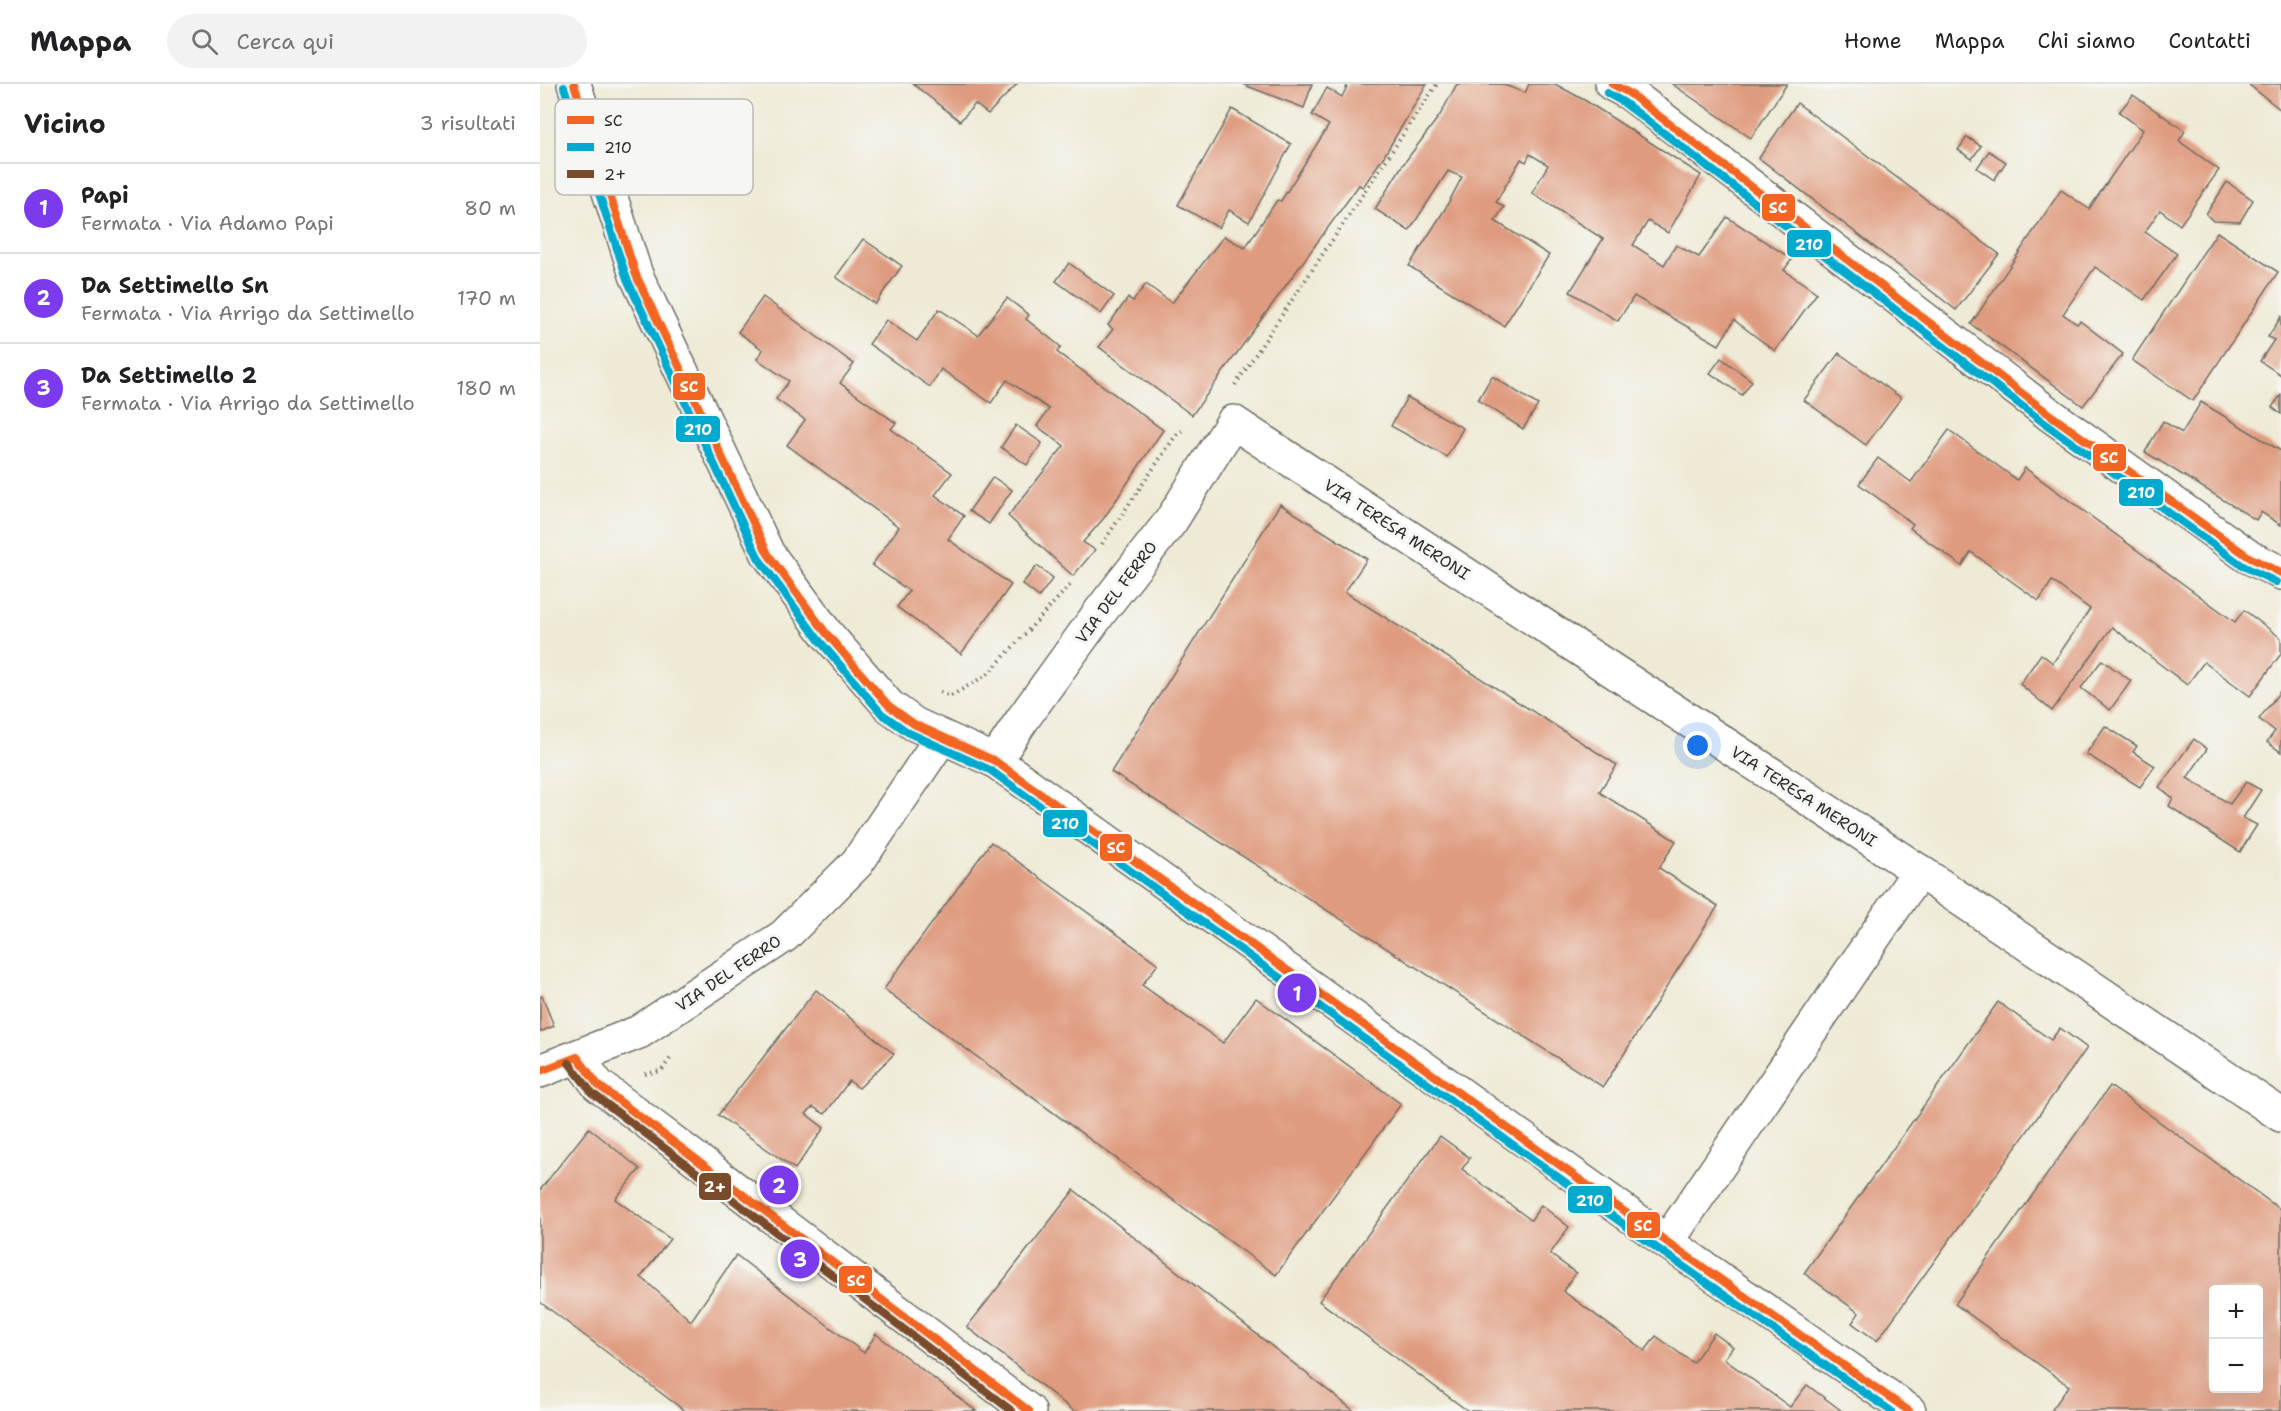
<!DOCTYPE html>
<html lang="it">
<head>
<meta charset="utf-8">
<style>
  body { margin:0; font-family:"Shantell Sans",sans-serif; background:#f2f2f2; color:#202124 }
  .controls { position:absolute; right:18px; bottom:18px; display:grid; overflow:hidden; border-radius:6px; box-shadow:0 6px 24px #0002 }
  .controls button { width:54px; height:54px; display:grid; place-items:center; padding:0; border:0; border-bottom:2px solid #e0e0e0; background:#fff; color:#202124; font:30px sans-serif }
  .you { position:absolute; left:1158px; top:662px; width:21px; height:21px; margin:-15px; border:4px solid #fff; border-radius:50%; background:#1a73e8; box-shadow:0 0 0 9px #1a73e833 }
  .badge { display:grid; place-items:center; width:39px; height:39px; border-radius:50%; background:#7c3aed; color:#fff; font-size:20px; font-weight:700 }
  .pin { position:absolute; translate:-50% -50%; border:3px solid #fff; box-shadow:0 2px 6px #0006 }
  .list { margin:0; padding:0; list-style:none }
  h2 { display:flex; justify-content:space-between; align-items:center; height:78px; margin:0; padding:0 24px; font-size:26px }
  h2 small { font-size:20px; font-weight:400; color:#757577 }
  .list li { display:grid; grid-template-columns:39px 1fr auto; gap:18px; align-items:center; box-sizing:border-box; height:90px; padding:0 24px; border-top:2px solid #e0e0e0 }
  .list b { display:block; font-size:22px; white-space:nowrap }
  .list p { margin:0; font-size:20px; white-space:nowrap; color:#757577 }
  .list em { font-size:20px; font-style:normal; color:#757577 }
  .icon { flex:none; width:33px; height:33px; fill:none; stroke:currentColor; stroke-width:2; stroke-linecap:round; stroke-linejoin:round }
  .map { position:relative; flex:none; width:1741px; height:1327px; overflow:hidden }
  header { display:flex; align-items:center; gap:36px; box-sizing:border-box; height:84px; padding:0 30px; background:#fff; border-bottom:2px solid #e0e0e0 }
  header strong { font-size:28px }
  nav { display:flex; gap:33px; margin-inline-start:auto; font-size:21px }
  .search { width:420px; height:54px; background:#f2f2f2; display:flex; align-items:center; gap:15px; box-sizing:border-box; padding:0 21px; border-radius:33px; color:#757577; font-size:22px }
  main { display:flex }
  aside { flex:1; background:#fff }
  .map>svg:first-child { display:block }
</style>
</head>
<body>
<header>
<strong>Mappa</strong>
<div class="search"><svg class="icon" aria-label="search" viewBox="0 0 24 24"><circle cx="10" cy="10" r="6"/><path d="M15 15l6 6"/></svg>Cerca qui</div>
<nav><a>Home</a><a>Mappa</a><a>Chi siamo</a><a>Contatti</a></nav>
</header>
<main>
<aside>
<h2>Vicino<small>3 risultati</small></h2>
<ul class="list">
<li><span class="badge">1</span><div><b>Papi</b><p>Fermata · Via Adamo Papi</p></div><em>80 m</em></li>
<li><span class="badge">2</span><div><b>Da Settimello Sn</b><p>Fermata · Via Arrigo da Settimello</p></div><em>170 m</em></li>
<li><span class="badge">3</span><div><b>Da Settimello 2</b><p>Fermata · Via Arrigo da Settimello</p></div><em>180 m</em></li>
</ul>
</aside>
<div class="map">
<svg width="1741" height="1327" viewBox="0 0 1741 1327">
  <rect width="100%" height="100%" fill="#f6f6f2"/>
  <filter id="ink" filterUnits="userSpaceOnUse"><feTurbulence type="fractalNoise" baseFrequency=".0167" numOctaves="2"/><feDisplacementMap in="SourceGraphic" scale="12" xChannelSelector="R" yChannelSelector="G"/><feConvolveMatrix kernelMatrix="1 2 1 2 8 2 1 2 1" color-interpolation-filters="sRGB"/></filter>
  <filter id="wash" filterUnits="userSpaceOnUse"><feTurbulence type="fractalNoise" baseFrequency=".008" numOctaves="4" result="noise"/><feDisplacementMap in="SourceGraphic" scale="24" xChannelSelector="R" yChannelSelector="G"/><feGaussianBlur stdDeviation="1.35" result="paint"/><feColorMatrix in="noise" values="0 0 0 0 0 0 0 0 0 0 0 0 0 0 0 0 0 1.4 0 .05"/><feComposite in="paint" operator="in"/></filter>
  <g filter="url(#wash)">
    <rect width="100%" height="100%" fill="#eeead5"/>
    <g id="blocks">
      <!-- building -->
      <g fill="#df9b7f" fill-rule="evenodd">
        <path d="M 373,0 L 477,0 L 448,30 L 435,20 L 420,37 Z"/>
        <path d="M 702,0 L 772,0 L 764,24 Z"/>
        <path d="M 808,0 L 887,0 L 844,72 L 823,103 L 819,101 L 808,116 L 652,331 L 559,263 L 573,245 L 568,241 L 588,214 L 593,217 L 606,200 L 632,219 L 684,152 L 705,164 L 737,116 L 741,117 L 789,41 L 772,31 L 787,4 L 802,13 Z"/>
        <path d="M 917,0 L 962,0 L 985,9 L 989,0 L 1015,0 L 1046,17 L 1161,91 L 1128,149 L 1108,137 L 1093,161 L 1124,181 L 1136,161 L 1159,173 L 1187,133 L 1252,175 L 1244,186 L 1277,209 L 1235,267 L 1194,236 L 1179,261 L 1094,212 L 1078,237 L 1030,208 L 1063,155 L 992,109 L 1008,81 L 990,70 L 986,78 L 981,75 L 956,118 L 964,123 L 955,137 L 1009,171 L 964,242 L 869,182 L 905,125 L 922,93 L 908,87 L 869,147 L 835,125 L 862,82 L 900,31 Z"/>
        <path d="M 1132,0 L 1247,0 L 1211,54 Z"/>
        <path d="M 1708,0 L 1741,0 L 1741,26 Z"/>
        <path d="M 1593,11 L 1645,47 L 1639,57 L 1679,86 L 1640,141 L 1620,126 L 1605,148 L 1637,170 L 1604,216 L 1555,183 L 1523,230 L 1537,240 L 1540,237 L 1583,270 L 1543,322 L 1431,240 L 1521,106 L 1549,125 L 1603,46 L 1579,28 Z"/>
        <path d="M 1257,19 L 1459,170 L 1416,226 L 1219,74 Z"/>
        <path d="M 692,25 L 751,60 L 709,138 L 689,126 L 679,144 L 638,121 Z"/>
        <path d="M 1427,53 L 1441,62 L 1432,75 L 1418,66 Z"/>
        <path d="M 1449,67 L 1466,78 L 1454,96 L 1437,84 Z"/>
        <path d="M 1687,98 L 1713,116 L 1700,138 L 1673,137 L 1666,130 Z"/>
        <path d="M 1677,148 L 1738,188 L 1653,317 L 1592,276 Z"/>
        <path d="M 323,155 L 362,182 L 335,220 L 296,193 Z"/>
        <path d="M 529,179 L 574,212 L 561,230 L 516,197 Z"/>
        <path d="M 223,213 L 314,280 L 300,299 L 356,339 L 351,345 L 412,389 L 395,411 L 424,432 L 408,455 L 471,501 L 421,570 L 357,523 L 369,507 L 332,481 L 359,443 L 247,361 L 265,336 L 236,315 L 249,297 L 217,275 L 223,266 L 198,248 Z"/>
        <path d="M 467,214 L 489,231 L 486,235 L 521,263 L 517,268 L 623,346 L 564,434 L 543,458 L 555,466 L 533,492 L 468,432 L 524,362 L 497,342 L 509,325 L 467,296 L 451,319 L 401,285 L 390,303 L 329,260 L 346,236 L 377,257 L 399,225 L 438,251 Z"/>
        <path d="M 1741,233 L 1741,291 L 1720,277 L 1734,256 L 1728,253 Z"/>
        <path d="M 1299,269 L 1361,314 L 1326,361 L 1264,316 Z"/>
        <path d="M 1181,274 L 1212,297 L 1202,311 L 1170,289 Z"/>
        <path d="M 952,292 L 998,321 L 983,345 L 938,316 Z"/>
        <path d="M 1741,311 L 1741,330 L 1732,323 Z"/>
        <path d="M 867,313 L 923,344 L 907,373 L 851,342 Z"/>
        <path d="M 1661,318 L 1741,367 L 1741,441 L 1721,428 L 1716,436 L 1605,368 L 1623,337 L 1642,349 Z"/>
        <path d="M 476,341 L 502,359 L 487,381 L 461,363 Z"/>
        <path d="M 1409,346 L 1477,396 L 1485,384 L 1695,538 L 1704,526 L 1741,554 L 1741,570 L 1710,612 L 1664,578 L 1647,601 L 1572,543 L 1512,627 L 1480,600 L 1501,570 L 1513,579 L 1550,525 L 1512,497 L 1499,517 L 1431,468 L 1422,482 L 1370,444 L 1373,440 L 1319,400 L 1338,374 L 1371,398 Z"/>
        <path d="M 453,393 L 472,406 L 449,440 L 429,427 Z"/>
        <path d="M 740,420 L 827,475 L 805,508 L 1077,681 L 1059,708 L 1136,757 L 1119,784 L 1178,822 L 1063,1003 L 571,688 Z"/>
        <path d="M 497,482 L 513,494 L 499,513 L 482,500 Z"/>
        <path d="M 1562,576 L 1591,597 L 1570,626 L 1541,604 Z"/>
        <path d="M 1741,606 L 1741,668 L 1727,658 L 1735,647 L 1719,635 Z"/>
        <path d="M 1565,642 L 1597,662 L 1593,668 L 1615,682 L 1600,703 L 1546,670 Z"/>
        <path d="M 1654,655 L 1667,665 L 1647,694 L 1690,720 L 1706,698 L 1721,706 L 1703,734 L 1717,741 L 1700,768 L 1629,722 L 1633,714 L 1619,703 Z"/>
        <path d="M 451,758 L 618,880 L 602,901 L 683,959 L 716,914 L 861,1020 L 736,1191 L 344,905 Z"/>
        <path d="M 276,906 L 354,970 L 319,1004 L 309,997 L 285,1030 L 273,1023 L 266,1030 L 284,1044 L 255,1085 L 178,1031 Z"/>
        <path d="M 2,912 L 14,942 L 0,948 L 0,913 Z"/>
        <path d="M 1458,918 L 1511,956 L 1520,944 L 1547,964 L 1337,1257 L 1312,1239 L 1319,1229 L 1264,1189 Z"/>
        <path d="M 1570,1002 L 1741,1126 L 1741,1327 L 1511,1327 L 1529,1302 L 1415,1220 ZM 1674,1206 L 1719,1206 L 1719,1305 L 1674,1304 Z"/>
        <path d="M 49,1044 L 100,1085 L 75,1115 L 130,1155 L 101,1193 L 151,1237 L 196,1171 L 324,1269 L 336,1250 L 436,1327 L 145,1327 L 0,1218 L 0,1106 Z"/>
        <path d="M 900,1052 L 930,1074 L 922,1085 L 991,1136 L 1001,1121 L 1029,1143 L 1010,1170 L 1036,1189 L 1023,1207 L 1105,1267 L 1116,1252 L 1153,1279 L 1174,1249 L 1193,1263 L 1184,1275 L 1250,1323 L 1267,1301 L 1302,1327 L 928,1327 L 779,1217 Z"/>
        <path d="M 534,1106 L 814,1327 L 534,1327 L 427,1243 Z"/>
      </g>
    </g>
  </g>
  <g filter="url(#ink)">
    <use href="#blocks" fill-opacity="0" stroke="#6f6e66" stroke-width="1.5"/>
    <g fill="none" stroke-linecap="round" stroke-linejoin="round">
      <!-- minor casing -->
      <g stroke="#6f6e66" stroke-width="36">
        <g id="minor">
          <path d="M 455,677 L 482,636 L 560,528 L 631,437 L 693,338 L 1379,787 L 1741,1031"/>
          <path d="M 37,973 L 58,1001 L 489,1327"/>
          <path d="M 0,987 L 99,948 L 244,852 L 317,779 L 402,653"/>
          <path d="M 1127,1158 L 1379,787"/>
        </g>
      </g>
      <!-- tertiary casing -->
      <g stroke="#6f6e66" stroke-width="36">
        <g id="tertiary">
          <path d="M 34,0 L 96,191 L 228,470 L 286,549 L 349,622 L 374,640 L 455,677 L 1127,1158 L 1369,1327"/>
          <path d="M 1072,0 L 1089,9 L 1509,330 L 1709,473 L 1741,489"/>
        </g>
      </g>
      <!-- path -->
      <g stroke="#6f6e66" stroke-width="4" stroke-dasharray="1.5 4.5" stroke-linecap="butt">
        <path d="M 695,301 L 897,0"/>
        <path d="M 562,460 L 636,351 L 642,347"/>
        <path d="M 400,608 L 411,612 L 448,590 L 530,501"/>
        <path d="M 105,990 L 121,987 L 132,972"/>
      </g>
      <!-- minor -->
      <use href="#minor" stroke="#fff" stroke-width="33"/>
      <!-- tertiary -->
      <use href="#tertiary" stroke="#fff" stroke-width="33"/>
      <!-- bus-1 casing -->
      <g stroke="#f6f6f2" stroke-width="12">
        <g id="bus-1">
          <path d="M 34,0 L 96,191 L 228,470 L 286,549 L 349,622 L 374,640 L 455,677 L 1127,1158 L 1369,1327"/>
          <path d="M 1072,0 L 1089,9 L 1509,330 L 1709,473 L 1741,489"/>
          <path d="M 0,987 L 37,973 L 58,1001 L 489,1327"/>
        </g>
      </g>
      <!-- bus-2 casing -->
      <g stroke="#f6f6f2" stroke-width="12">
        <g id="bus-2">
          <path d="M 24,3 L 87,195 L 219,475 L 278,555 L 342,630 L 369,649 L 450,686 L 1121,1167 L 1351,1327"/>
          <path d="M 1067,9 L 1083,18 L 1503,338 L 1703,482 L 1736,498"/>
        </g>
      </g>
      <!-- bus-3 casing -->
      <g stroke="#f6f6f2" stroke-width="12">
        <path id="bus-3" d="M 29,979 L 52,1009 L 472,1327"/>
      </g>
      <!-- bus-1 -->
      <use href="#bus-1" stroke="#f26522" stroke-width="8"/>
      <!-- bus-2 -->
      <use href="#bus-2" stroke="#00a9ce" stroke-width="8"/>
      <!-- bus-3 -->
      <use href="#bus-3" stroke="#7a4b2a" stroke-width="8"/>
    </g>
  </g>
  <g text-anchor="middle" stroke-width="6" stroke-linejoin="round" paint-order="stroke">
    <!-- street labels -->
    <g font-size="16" fill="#2b2b2b" stroke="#f6f6f2">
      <text transform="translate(857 445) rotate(33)" y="6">VIA TERESA MERONI</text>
      <text transform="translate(576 508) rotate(-53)" y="6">VIA DEL FERRO</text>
      <text transform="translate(1264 712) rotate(33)" y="6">VIA TERESA MERONI</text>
      <text transform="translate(188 889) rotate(-34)" y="6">VIA DEL FERRO</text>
    </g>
  </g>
  <!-- legend -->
  <rect x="15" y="15" width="198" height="96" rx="9" fill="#f6f6f2" stroke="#b9b9b6" stroke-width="1.5"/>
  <rect x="27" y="32" width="27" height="8" fill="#f26522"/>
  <rect x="27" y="59" width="27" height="8" fill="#00a9ce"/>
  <rect x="27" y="86" width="27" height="8" fill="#7a4b2a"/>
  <g font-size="16" fill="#2b2b2b">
    <text x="64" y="42">SC</text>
    <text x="64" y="69">210</text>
    <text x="64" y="96">2+</text>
  </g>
  <g stroke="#f6f6f2" stroke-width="2">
    <rect x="1221" y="109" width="35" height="29" rx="6" fill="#f26522"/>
    <rect x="1246" y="145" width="46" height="29" rx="6" fill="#00a9ce"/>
    <rect x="132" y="288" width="34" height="29" rx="6" fill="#f26522"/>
    <rect x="135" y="331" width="46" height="28" rx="6" fill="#00a9ce"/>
    <rect x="1552" y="359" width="35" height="29" rx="6" fill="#f26522"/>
    <rect x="1578" y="394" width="46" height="29" rx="6" fill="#00a9ce"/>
    <rect x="502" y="725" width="46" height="29" rx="6" fill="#00a9ce"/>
    <rect x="559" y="749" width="34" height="29" rx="6" fill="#f26522"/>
    <rect x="158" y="1088" width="34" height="29" rx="6" fill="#7a4b2a"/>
    <rect x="1027" y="1101" width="46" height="29" rx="6" fill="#00a9ce"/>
    <rect x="1086" y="1127" width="35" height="28" rx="6" fill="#f26522"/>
    <rect x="298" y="1181" width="35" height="29" rx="6" fill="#f26522"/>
  </g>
  <g font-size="16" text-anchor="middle" font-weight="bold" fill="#fff">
    <text x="1238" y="129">SC</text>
    <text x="1269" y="166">210</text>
    <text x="149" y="308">SC</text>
    <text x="158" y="351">210</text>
    <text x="1569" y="379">SC</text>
    <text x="1601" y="414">210</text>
    <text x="525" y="745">210</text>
    <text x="576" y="769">SC</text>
    <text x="175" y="1108">2+</text>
    <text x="1050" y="1122">210</text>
    <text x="1103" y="1147">SC</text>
    <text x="316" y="1202">SC</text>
  </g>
</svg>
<div class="controls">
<button>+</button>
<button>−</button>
</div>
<div class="you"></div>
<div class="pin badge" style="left:757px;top:909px">1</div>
<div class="pin badge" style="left:239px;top:1101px">2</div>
<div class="pin badge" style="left:260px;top:1175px">3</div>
</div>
</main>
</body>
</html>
